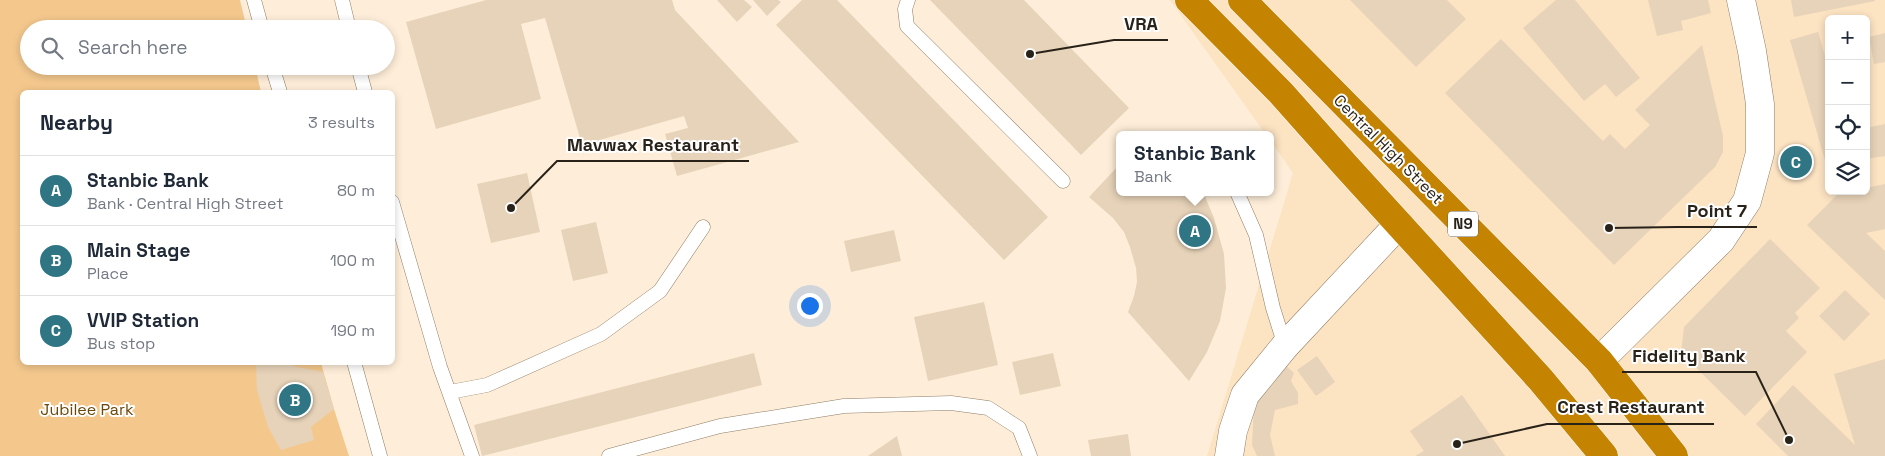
<!DOCTYPE html>
<html lang="en">
<head>
<meta charset="utf-8">
<style>
  body { margin:0; font-family:"Space Grotesk",sans-serif; background:#f2f2f3; color:#1f2937 }
  .controls { position:absolute; right:15px; top:15px; display:grid; overflow:hidden; border-radius:8px; box-shadow:0 2px 8px #0003 }
  .controls button { width:45px; height:45px; display:grid; place-items:center; padding:0; border:0; border-bottom:1px solid #e0e1e3; background:#fff; color:#1f2937; font:25px sans-serif }
  .you { position:absolute; left:809px; top:305px; width:18px; height:18px; margin:-12px; border:4px solid #fff; border-radius:50%; background:#1a73e8; box-shadow:0 0 0 8px #1a73e833 }
  .badge { display:grid; place-items:center; width:32px; height:32px; border-radius:50%; background:#307584; color:#fff; font-size:16px; font-weight:700 }
  .pin { position:absolute; translate:-50% -50%; border:2px solid #fff; box-shadow:0 1px 5px #0006 }
  .popup { position:absolute; left:1116px; top:131px; width:158px; height:65px; box-sizing:border-box; display:grid; place-content:center; border-radius:8px; background:#fff; filter:drop-shadow(0 1px 4px #0005); font-size:16px; white-space:nowrap; color:#747a83 }
  .popup b { font-size:19px; color:#1f2937 }
  .popup::after { content:''; position:absolute; left:50%; top:100%; margin-left:-10px; border:10px solid transparent; border-top-color:#fff }
  .list { margin:0; padding:0; list-style:none }
  h2 { display:flex; justify-content:space-between; align-items:center; height:65px; margin:0; padding:0 20px; font-size:21px }
  h2 small { font-size:16px; font-weight:400; color:#747a83 }
  .list li { display:grid; grid-template-columns:32px 1fr auto; gap:15px; align-items:center; box-sizing:border-box; height:70px; padding:0 20px; border-top:1px solid #e0e1e3 }
  .list b { display:block; font-size:19px; white-space:nowrap }
  .list p { margin:0; font-size:16px; white-space:nowrap; color:#747a83 }
  .list em { font-size:16px; font-style:normal; color:#747a83 }
  .icon { flex:none; width:28px; height:28px; fill:none; stroke:currentColor; stroke-width:2; stroke-linecap:round; stroke-linejoin:round }
  .map { position:relative; flex:none; width:1885px; height:456px; overflow:hidden }
  .search { position:absolute; background:#fff; box-shadow:0 2px 8px #0003; left:20px; top:20px; width:375px; height:55px; display:flex; align-items:center; gap:12px; box-sizing:border-box; padding:0 18px; border-radius:28px; color:#747a83; font-size:19px }
  .panel { position:absolute; background:#fff; box-shadow:0 2px 8px #0003; left:20px; top:90px; width:375px; height:275px; border-radius:8px }
  .map>svg:first-child { display:block }
</style>
</head>
<body>
<div class="map">
<svg width="1885" height="456" viewBox="0 0 1885 456">
  <rect width="100%" height="100%" fill="#feeed9"/>
  <!-- built -->
  <path fill="#fce3c2" fill-rule="evenodd" d="M 1170,0 L 1885,0 L 1885,456 L 1207,456 L 1293,173 L 1270,140 L 1270,135 L 1266,135 ZM 1829,19 L 1866,19 L 1866,191 L 1829,191 Z"/>
  <!-- green -->
  <path fill="#f4c88d" d="M 0,0 L 240,0 L 247,29 L 29,29 L 29,66 L 255,66 L 261,92 L 22,92 L 22,362 L 321,363 L 334,409 L 349,456 L 0,456 Z"/>
  <!-- building -->
  <g fill="#e7d3b9">
    <path d="M 486,0 L 672,0 L 675,10 L 799,142 L 677,176 L 665,134 L 688,128 L 684,116 L 582,145 L 545,18 L 521,24 L 541,99 L 436,129 L 406,22 Z"/>
    <path d="M 717,0 L 744,0 L 752,7 L 737,22 Z"/>
    <path d="M 753,0 L 778,0 L 781,2 L 767,16 Z"/>
    <path d="M 802,0 L 837,0 L 1048,217 L 1004,260 L 776,25 Z"/>
    <path d="M 930,0 L 1024,0 L 1129,108 L 1081,155 Z"/>
    <path d="M 1350,0 L 1447,0 L 1466,19 L 1416,67 Z"/>
    <path d="M 1556,0 L 1575,0 L 1640,78 L 1616,97 L 1605,84 L 1584,101 L 1523,28 Z"/>
    <path d="M 1648,0 L 1708,0 L 1711,13 L 1681,21 L 1683,30 L 1657,36 Z"/>
    <path d="M 1791,0 L 1875,0 L 1875,1 L 1794,17 Z"/>
    <path d="M 1818,32 L 1829,70 L 1829,167 L 1827,167 L 1790,40 Z"/>
    <path d="M 1885,33 L 1885,62 L 1874,64 L 1869,37 Z"/>
    <path d="M 1501,39 L 1603,141 L 1610,134 L 1625,149 L 1650,125 L 1635,110 L 1702,45 L 1723,136 L 1723,152 L 1715,167 L 1614,265 L 1445,93 Z"/>
    <path d="M 1885,124 L 1885,156 L 1866,159 L 1866,128 Z"/>
    <path d="M 1120,164 L 1120,192 L 1203,192 L 1214,218 L 1224,254 L 1226,288 L 1220,321 L 1207,352 L 1189,381 L 1128,312 L 1134,296 L 1137,282 L 1136,268 L 1130,247 L 1124,232 L 1113,218 L 1089,197 Z"/>
    <path d="M 527,173 L 540,232 L 491,243 L 477,184 Z"/>
    <path d="M 1885,184 L 1885,229 L 1866,233 L 1885,251 L 1885,300 L 1807,225 L 1839,193 L 1866,191 L 1866,188 Z"/>
    <path d="M 596,222 L 608,273 L 573,281 L 561,230 Z"/>
    <path d="M 894,230 L 901,261 L 851,272 L 844,241 Z"/>
    <path d="M 1770,239 L 1820,288 L 1795,313 L 1799,318 L 1786,331 L 1807,352 L 1745,416 L 1681,353 L 1684,327 Z"/>
    <path d="M 1845,290 L 1870,314 L 1844,341 L 1819,316 Z"/>
    <path d="M 984,302 L 998,365 L 928,381 L 914,317 Z"/>
    <path d="M 754,353 L 762,385 L 482,456 L 474,425 Z"/>
    <path d="M 1053,353 L 1061,386 L 1020,395 L 1012,362 Z"/>
    <path d="M 1317,356 L 1335,382 L 1316,396 L 1297,370 Z"/>
    <path d="M 1885,359 L 1885,456 L 1788,456 L 1756,424 L 1793,385 L 1855,445 L 1834,374 Z"/>
    <path d="M 256,362 L 292,362 L 293,366 L 323,372 L 334,409 L 311,427 L 314,440 L 281,450 L 268,427 L 257,390 Z"/>
    <path d="M 1283,363 L 1294,373 L 1291,381 L 1298,393 L 1298,404 L 1275,410 L 1270,435 L 1275,456 L 1257,456 L 1252,445 L 1254,404 Z"/>
    <path d="M 1462,395 L 1505,456 L 1415,456 L 1424,451 L 1410,431 Z"/>
    <path d="M 1128,434 L 1131,456 L 1091,456 L 1088,440 Z"/>
    <path d="M 897,436 L 902,456 L 868,456 Z"/>
  </g>
  <g fill="none" stroke-linecap="round" stroke-linejoin="round">
    <!-- lane casing -->
    <g stroke="#8f7d65" stroke-width="15">
      <g id="lane">
        <path d="M 254,0 L 262,29"/>
        <path d="M 342,0 L 349,29"/>
        <path d="M 908,0 L 905,9 L 907,26 L 1063,181"/>
        <path d="M 272,66 L 280,92"/>
        <path d="M 358,66 L 365,92"/>
        <path d="M 1237,192 L 1256,235 L 1273,308 L 1285,346"/>
        <path d="M 392,202 L 440,367 L 472,456"/>
        <path d="M 354,362 L 380,456"/>
        <path d="M 450,392 L 487,385 L 601,334 L 660,291 L 703,227"/>
        <path d="M 609,456 L 720,426 L 844,406 L 951,403 L 988,408 L 1019,428 L 1030,456"/>
      </g>
    </g>
    <!-- street casing -->
    <g stroke="#8f7d65" stroke-width="29">
      <g id="street">
        <path d="M 1599,361 L 1721,240 L 1747,201 L 1760,153 L 1760,104 L 1752,51 L 1741,0"/>
        <path d="M 1229,456 L 1233,431 L 1245,395 L 1285,346 L 1399,224"/>
      </g>
    </g>
    <!-- highway casing -->
    <g stroke="#fff" stroke-width="29">
      <g id="highway">
        <path d="M 1189,0 L 1281,93 L 1345,165 L 1541,380 L 1604,456"/>
        <path d="M 1242,0 L 1599,361 L 1674,456"/>
      </g>
    </g>
    <!-- lane -->
    <use href="#lane" stroke="#fff" stroke-width="14"/>
    <!-- street -->
    <use href="#street" stroke="#fff" stroke-width="28"/>
    <!-- highway -->
    <use href="#highway" stroke="#c48301" stroke-width="28"/>
  </g>
  <g text-anchor="middle" stroke-width="4" stroke-linejoin="round" paint-order="stroke">
    <!-- shield labels -->
    <rect fill="#fefefe" stroke="#69645d" stroke-width="1" x="1448" y="211.5" width="30" height="25" rx="4"/>
    <g font-size="15" font-weight="bold" fill="#292218">
      <text x="1463" y="229">N9</text>
    </g>
    <!-- street labels -->
    <g font-size="16" fill="#292218" stroke="#fefefe">
      <text transform="translate(1389 149) rotate(45)" y="6">Central High Street</text>
    </g>
    <!-- park labels -->
    <g font-size="16" fill="#6b4708" stroke="#fefefe">
      <text x="87" y="415">Jubilee Park</text>
    </g>
  </g>
  <!-- callouts -->
  <path fill="none" stroke="#292218" stroke-width="2" d="M1030 54L1114 40H1168M511 208L557 161H749M1609 228L1677 227H1757M1789 440L1756 372H1622M1457 444L1547 424H1714"/>
  <g fill="#292218" stroke="#fefefe" stroke-width="2">
    <circle cx="1030" cy="54" r="5"/>
    <circle cx="511" cy="208" r="5"/>
    <circle cx="1609" cy="228" r="5"/>
    <circle cx="1789" cy="440" r="5"/>
    <circle cx="1457" cy="444" r="5"/>
  </g>
  <g font-size="18" text-anchor="middle" font-weight="bold" fill="#292218" stroke="#fefefe" stroke-width="4" stroke-linejoin="round" paint-order="stroke">
    <text x="1141" y="30">VRA</text>
    <text x="653" y="151">Mavwax Restaurant</text>
    <text x="1717" y="217">Point 7</text>
    <text x="1689" y="362">Fidelity Bank</text>
    <text x="1631" y="413">Crest Restaurant</text>
  </g>
</svg>
<div class="controls">
<button>+</button>
<button>−</button>
<button><svg class="icon" aria-label="locate" viewBox="0 0 24 24"><circle cx="12" cy="12" r="6"/><path d="M12 2v4M12 18v4M2 12h4M18 12h4"/></svg></button>
<button><svg class="icon" aria-label="layers" viewBox="0 0 24 24"><path d="M12 4l9 5-9 5-9-5zM3 14l9 5 9-5"/></svg></button>
</div>
<div class="you"></div>
<div class="pin badge" style="left:1195px;top:231px">A</div>
<div class="popup"><b>Stanbic Bank</b>Bank</div>
<div class="pin badge" style="left:295px;top:400px">B</div>
<div class="pin badge" style="left:1796px;top:162px">C</div>
<div class="search"><svg class="icon" aria-label="search" viewBox="0 0 24 24"><circle cx="10" cy="10" r="6"/><path d="M15 15l6 6"/></svg>Search here</div>
<section class="panel">
<h2>Nearby<small>3 results</small></h2>
<ul class="list">
<li><span class="badge">A</span><div><b>Stanbic Bank</b><p>Bank · Central High Street</p></div><em>80 m</em></li>
<li><span class="badge">B</span><div><b>Main Stage</b><p>Place</p></div><em>100 m</em></li>
<li><span class="badge">C</span><div><b>VVIP Station</b><p>Bus stop</p></div><em>190 m</em></li>
</ul>
</section>
</div>
</body>
</html>
